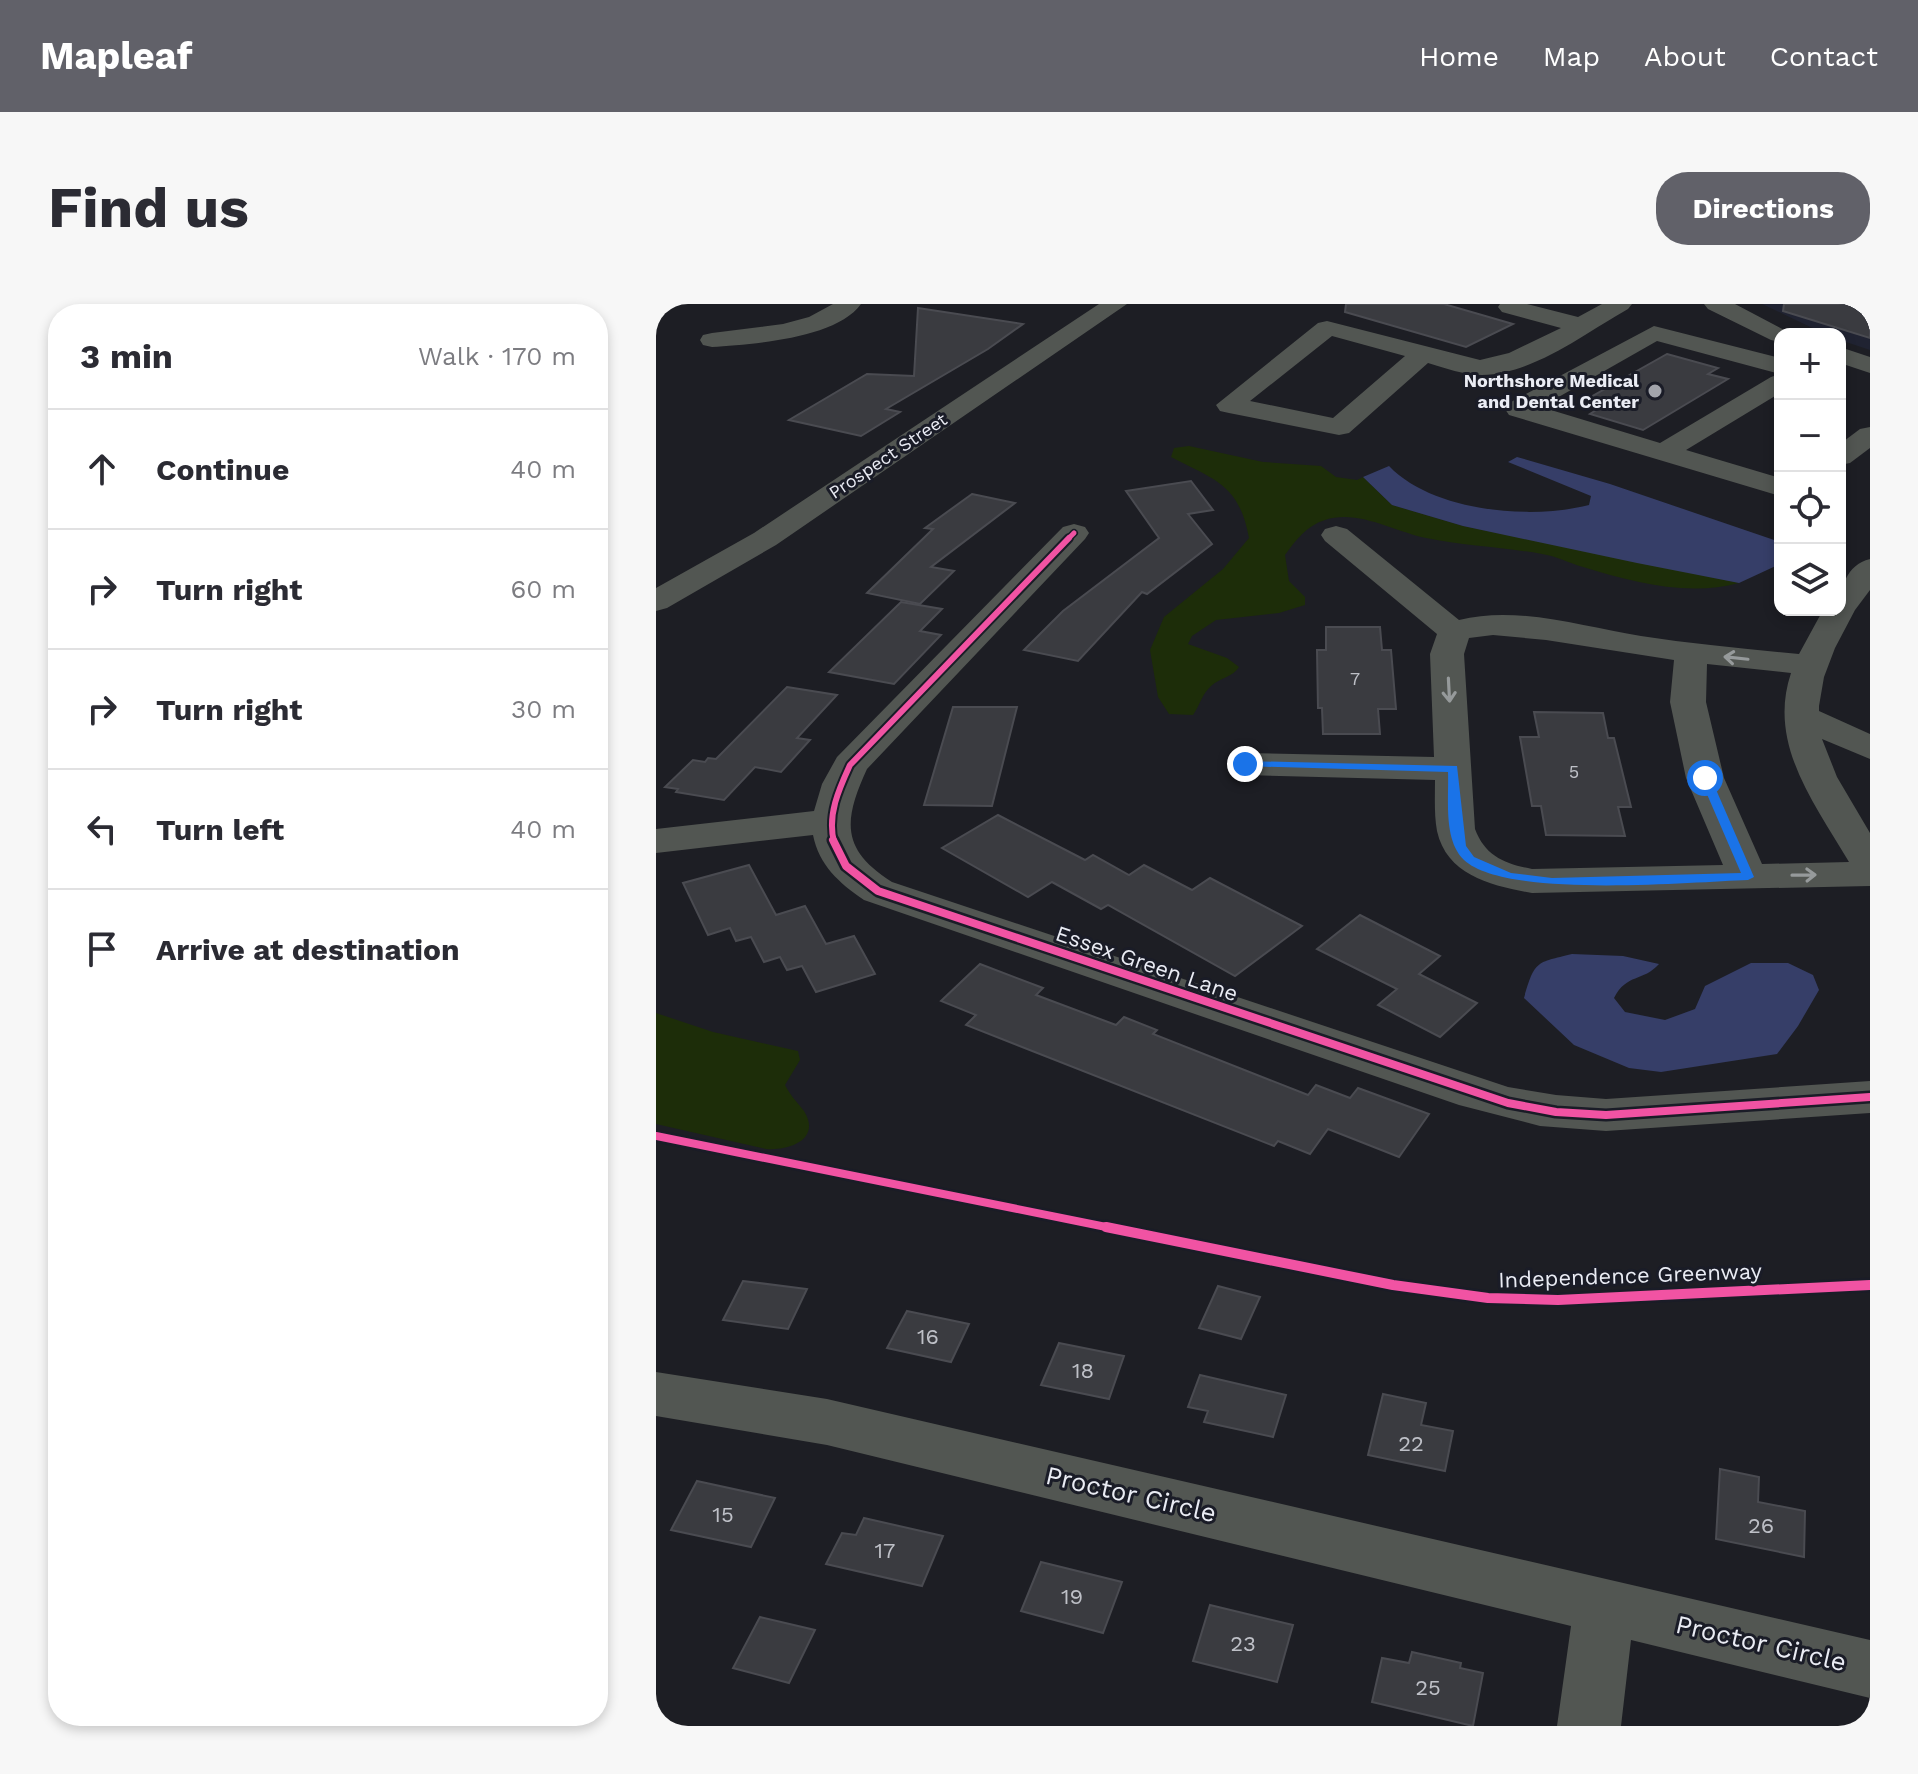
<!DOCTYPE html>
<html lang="en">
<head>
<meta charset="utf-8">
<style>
  body { margin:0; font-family:"Work Sans",sans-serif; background:#f7f7f7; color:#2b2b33 }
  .controls { position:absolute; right:24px; top:24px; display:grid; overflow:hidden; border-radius:16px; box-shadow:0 4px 12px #0003 }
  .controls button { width:72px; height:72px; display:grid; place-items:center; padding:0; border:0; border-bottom:2px solid #e1e1e2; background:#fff; color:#2b2b33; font:40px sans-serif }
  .stop { position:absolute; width:24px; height:24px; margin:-18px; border:6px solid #1a73e8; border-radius:50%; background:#fff }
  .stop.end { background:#1a73e8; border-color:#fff; box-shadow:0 2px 8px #0008 }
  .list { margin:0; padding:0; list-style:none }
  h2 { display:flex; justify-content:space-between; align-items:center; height:104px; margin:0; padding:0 32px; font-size:34px }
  h2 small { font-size:26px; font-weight:400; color:#7c7c81 }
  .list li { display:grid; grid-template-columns:52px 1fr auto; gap:24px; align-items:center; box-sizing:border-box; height:120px; padding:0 32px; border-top:2px solid #e1e1e2 }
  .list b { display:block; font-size:30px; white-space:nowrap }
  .list em { font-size:26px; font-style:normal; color:#7c7c81 }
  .icon { flex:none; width:44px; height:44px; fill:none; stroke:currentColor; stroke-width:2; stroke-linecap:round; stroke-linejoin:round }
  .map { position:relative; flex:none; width:1214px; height:1422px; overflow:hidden; border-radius:32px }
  header { display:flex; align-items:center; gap:48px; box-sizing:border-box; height:112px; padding:0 40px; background:#616169; color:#fff }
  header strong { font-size:38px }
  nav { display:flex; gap:44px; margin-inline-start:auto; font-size:28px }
  .intro { display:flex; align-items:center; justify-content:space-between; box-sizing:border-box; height:192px; padding:0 48px }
  h1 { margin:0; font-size:56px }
  .button { padding:20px 36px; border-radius:32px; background:#616169; color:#fff; font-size:28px; font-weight:700 }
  main { display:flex; gap:48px; padding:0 48px }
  aside { flex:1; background:#fff; border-radius:32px; box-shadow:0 4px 12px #0003 }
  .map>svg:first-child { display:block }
</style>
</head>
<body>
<header>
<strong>Mapleaf</strong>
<nav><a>Home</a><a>Map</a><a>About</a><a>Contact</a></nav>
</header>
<div class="intro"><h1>Find us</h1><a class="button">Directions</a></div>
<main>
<aside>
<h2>3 min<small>Walk · 170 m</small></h2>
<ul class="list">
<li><svg class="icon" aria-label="ahead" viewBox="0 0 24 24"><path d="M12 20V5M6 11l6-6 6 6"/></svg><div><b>Continue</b></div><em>40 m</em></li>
<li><svg class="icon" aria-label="right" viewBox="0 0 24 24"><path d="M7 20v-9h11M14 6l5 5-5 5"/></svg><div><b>Turn right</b></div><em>60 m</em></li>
<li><svg class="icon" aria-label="right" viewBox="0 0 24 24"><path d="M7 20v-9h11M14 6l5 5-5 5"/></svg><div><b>Turn right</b></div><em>30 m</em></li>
<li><svg class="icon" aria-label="left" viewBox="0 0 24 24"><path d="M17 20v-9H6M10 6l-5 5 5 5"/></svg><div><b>Turn left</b></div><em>40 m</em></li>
<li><svg class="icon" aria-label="arrive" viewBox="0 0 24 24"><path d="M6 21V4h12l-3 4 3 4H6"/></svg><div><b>Arrive at destination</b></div></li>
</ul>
</aside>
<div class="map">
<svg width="1214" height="1422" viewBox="0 0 1214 1422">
  <rect width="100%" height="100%" fill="#1d1e24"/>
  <!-- built -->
  <path fill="#202332" d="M 1106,0 L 1214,0 L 1214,46 L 1184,36 L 1184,30 L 1169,30 Z"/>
  <!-- green -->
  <g fill="#1d2d09">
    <path d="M 533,142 L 607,158 L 665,162 L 680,173 L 701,176 L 707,173 L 736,201 L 807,222 L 1083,279 C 1032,293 976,278 927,263 C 913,259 900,252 886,250 C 848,243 808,242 770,234 C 739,228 702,205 669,216 C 650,222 640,236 629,251 L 633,277 L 649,293 L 649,301 L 623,309 L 560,316 L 536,332 L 532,340 L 571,354 L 583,363 C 577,373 565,373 555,382 C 546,390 544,401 537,411 L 513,410 L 502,393 L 494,346 L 508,313 L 567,265 L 593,234 C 583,180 559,176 515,153 L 518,144 Z"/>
    <path d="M 0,709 L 57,728 L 142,747 L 144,756 L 129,781 C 134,791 141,798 148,807 C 166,836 132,847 110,845 L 0,820 Z"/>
  </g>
  <!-- water -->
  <g fill="#363e68">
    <path d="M 861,153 L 954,180 L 1124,238 L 1124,260 L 1083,279 L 981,259 L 807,222 L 736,201 L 707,173 L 733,162 C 777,208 875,216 933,201 L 935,192 L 852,158 Z"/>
    <path d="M 916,650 L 967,652 L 1003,660 C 987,678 971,669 958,694 L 969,708 L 1009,716 L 1039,705 L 1049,682 L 1095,659 L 1132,659 L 1157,671 L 1163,686 L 1142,722 L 1121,750 L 1005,768 L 973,764 L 918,741 L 868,694 C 879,656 880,659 916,650 Z"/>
  </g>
  <!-- building -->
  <g fill="#3a3b40" stroke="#4a4b51" stroke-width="2">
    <path d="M 690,0 L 788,0 L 857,20 L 810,43 L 689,8 Z"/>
    <path d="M 1128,0 L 1214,0 L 1214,34 L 1127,7 Z"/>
    <path d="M 262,4 L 367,20 L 332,45 L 230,105 L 244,108 L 205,132 L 133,116 L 211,70 L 258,72 Z"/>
    <path d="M 1011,50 L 1062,64 L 1052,70 L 1072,75 L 987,126 L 934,110 L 945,103 L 926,98 Z"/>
    <path d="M 535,177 L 557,206 L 532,210 L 556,240 L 491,290 L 486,288 L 422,357 L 368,346 L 407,307 L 503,234 L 470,187 Z"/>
    <path d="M 316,190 L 359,199 L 275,263 L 298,267 L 264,300 L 211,289 L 277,225 L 269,224 Z"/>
    <path d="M 245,298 L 286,305 L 264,327 L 285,331 L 238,380 L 173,368 Z"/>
    <path d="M 670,323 L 724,323 L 726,346 L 735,346 L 740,405 L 722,405 L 724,430 L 667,430 L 666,404 L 662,404 L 661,346 L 670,346 Z"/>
    <path d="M 131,383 L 181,391 L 141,434 L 154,436 L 125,468 L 99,463 L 68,496 L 20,488 L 22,485 L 9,483 L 37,456 L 49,458 L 52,454 L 60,455 Z"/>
    <path d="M 297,403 L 361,403 L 336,502 L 268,501 Z"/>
    <path d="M 878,408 L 947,409 L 952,434 L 958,434 L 975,503 L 962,503 L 969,532 L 890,531 L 885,502 L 876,502 L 864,433 L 883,433 Z"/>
    <path d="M 342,511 L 429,556 L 437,551 L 473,571 L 488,561 L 536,586 L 554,574 L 646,622 L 579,672 L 452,601 L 445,605 L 396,578 L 372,593 L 286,544 Z"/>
    <path d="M 93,561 L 120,611 L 149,602 L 170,640 L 198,632 L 219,670 L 160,688 L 146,662 L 131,666 L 124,653 L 108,658 L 95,633 L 80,637 L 74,624 L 52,631 L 27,579 Z"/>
    <path d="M 704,611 L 784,652 L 763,670 L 821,699 L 784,733 L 722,701 L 741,685 L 661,645 Z"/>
    <path d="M 324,660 L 387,684 L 380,691 L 460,721 L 468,713 L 501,726 L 497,730 L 652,791 L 660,781 L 694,794 L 702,784 L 773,810 L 743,853 L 672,825 L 654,850 L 622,837 L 618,842 L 310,721 L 320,711 L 285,697 Z"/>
    <path d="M 87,977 L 151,985 L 132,1025 L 67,1016 Z"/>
    <path d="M 562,982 L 604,993 L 585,1035 L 543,1024 Z"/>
    <path d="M 251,1007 L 313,1020 L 295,1058 L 231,1044 Z"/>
    <path d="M 403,1039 L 468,1052 L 453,1095 L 385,1081 Z"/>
    <path d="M 544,1071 L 630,1091 L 617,1133 L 548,1118 L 552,1107 L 532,1103 Z"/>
    <path d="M 727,1090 L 770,1099 L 765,1121 L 797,1127 L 789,1167 L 712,1151 Z"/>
    <path d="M 1064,1165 L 1103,1173 L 1102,1198 L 1149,1207 L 1148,1253 L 1060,1235 Z"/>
    <path d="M 41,1177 L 119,1194 L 95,1243 L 15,1226 Z"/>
    <path d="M 208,1214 L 287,1232 L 266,1282 L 170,1260 L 186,1229 L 200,1231 Z"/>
    <path d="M 385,1258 L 466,1278 L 447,1329 L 365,1307 Z"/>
    <path d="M 554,1301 L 637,1321 L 621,1378 L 537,1357 Z"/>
    <path d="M 104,1313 L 159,1326 L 133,1379 L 77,1364 Z"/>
    <path d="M 756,1348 L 805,1359 L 804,1364 L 827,1369 L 817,1422 L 716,1398 L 726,1354 L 753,1359 Z"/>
  </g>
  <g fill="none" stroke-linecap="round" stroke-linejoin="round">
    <!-- minor -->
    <g fill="#525652" fill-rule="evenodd">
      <path d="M 177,0 L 205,0 C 180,35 96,40 56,43 L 47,41 L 44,36 L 47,31 L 56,29 L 127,20 L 153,13 Z"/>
      <path d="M 443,0 L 471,0 L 120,241 L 11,304 L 0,307 L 0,284 L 98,229 Z"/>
      <path d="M 844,0 L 871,0 L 922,13 L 946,0 L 976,0 L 972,5 C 929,29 878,70 826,71 C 808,71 789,64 772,59 L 693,129 L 683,131 L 573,109 L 564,107 L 560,101 L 662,19 L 671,17 L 824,56 L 853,49 L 905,24 L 846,8 L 842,3 ZM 676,32 L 749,52 L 677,114 L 594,97 Z"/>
      <path d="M 1048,0 L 1079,0 L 1136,30 L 1124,30 L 1124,38 L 1115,36 L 1052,5 Z"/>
      <path d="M 998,22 L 1124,54 L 1124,70 L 1001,37 L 885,103 L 1004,139 L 1115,73 L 1124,70 L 1124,89 L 1030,146 L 1124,174 L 1124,192 L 853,111 L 849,105 L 853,99 Z"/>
      <path d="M 1184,43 L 1214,53 L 1214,69 L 1184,59 Z"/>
      <path d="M 1214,123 L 1214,144 L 1194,159 L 1184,161 L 1184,140 L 1204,125 Z"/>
      <path d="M 418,220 L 429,223 L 433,229 L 429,235 L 211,465 C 187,517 185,546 236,578 L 852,783 L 900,791 L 950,795 L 1214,777 L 1214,809 L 950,827 L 884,822 L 803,801 L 208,596 C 183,579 163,561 157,531 L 0,549 L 0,525 L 158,507 L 166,480 L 181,453 L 407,223 Z"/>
      <path d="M 680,222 L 691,225 L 803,316 C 862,301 927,323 985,332 C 1038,340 1090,345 1143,350 L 1167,306 L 1184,306 C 1184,284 1190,261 1214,255 L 1214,286 L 1199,306 L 1179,344 L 1168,373 L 1163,402 L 1163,407 L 1214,430 L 1214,455 L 1166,435 L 1181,473 L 1214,529 L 1214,582 L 876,589 C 837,582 791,572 781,527 C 778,511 779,492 779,476 L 589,471 L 576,468 L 571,460 L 576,452 L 589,449 L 778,453 L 774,350 L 781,330 L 669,237 L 665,231 L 669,225 ZM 837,331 L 890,336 L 1018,356 L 1014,398 L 1030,474 L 1067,561 L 876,565 C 849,560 829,552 819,525 L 808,350 L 813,334 ZM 1051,360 L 1135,369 C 1111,440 1159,500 1193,558 L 1106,560 L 1068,474 L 1050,398 Z"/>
      <path d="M 0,1068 L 171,1095 L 1214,1336 L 1214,1394 L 975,1336 L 965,1422 L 901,1422 L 915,1322 L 171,1141 L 0,1112 Z"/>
    </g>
    <!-- cycleway-far3 casing -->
    <g stroke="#1a1c27" stroke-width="8">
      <path id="cycleway-far3" d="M 411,236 L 418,229"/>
    </g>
    <!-- cycleway-far2 casing -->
    <g stroke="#1a1c27" stroke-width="10">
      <path id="cycleway-far2" d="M 178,538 C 171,511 183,485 194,461 L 413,234"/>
    </g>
    <!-- cycleway-far1 casing -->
    <g stroke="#1a1c27" stroke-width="13">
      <g id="cycleway-far1">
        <path d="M 177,536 L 190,562 L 222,587 L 852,799 L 900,808 L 950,811 L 1214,793"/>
        <path d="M 0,832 L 460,925"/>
      </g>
    </g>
    <!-- cycleway casing -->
    <g stroke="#1a1c27" stroke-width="15">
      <path id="cycleway" d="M 450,923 L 737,981 L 832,994 L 902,996 L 1214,981"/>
    </g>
    <!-- cycleway-far3 -->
    <use href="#cycleway-far3" stroke="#f153a3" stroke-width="5"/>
    <!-- cycleway-far2 -->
    <use href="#cycleway-far2" stroke="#f153a3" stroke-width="6"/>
    <!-- cycleway-far1 -->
    <use href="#cycleway-far1" stroke="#f153a3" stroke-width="8"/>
    <!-- cycleway -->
    <use href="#cycleway" stroke="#f153a3" stroke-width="10"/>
  </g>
  <!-- one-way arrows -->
  <defs><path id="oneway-shaft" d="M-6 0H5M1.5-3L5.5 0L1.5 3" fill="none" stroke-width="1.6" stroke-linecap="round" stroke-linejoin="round" transform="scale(2)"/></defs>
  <g stroke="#969a9b">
    <use href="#oneway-shaft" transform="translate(1080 354) rotate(-174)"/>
    <use href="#oneway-shaft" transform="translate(793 386) rotate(87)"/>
    <use href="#oneway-shaft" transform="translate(1148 571) rotate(-1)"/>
  </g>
  <!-- route -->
  <path fill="#1a73e8" d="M 589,457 L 801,462 L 810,542 L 818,553 L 855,569 L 896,574 L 1085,569 L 1044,474 L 1049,470 L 1055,474 L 1098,573 L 1092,576 C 1033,578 850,595 808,556 C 787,536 793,495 792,468 L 585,462 L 583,460 Z"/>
  <!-- markers -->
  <circle fill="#a2a4ab" stroke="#1a1c27" stroke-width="3" cx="999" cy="87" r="8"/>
  <g text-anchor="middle" stroke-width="6" stroke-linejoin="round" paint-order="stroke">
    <!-- far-poi labels -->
    <g font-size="18" font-weight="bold" fill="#eaecf4" stroke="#1a1c27" text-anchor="end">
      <text x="983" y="83">Northshore Medical<tspan x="983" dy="21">and Dental Center</tspan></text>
    </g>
    <!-- far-street labels -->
    <g font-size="18" fill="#eaecf4" stroke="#1a1c27">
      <text transform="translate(232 152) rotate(-34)" y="6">Prospect Street</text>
    </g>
    <!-- number labels -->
    <g font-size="18" fill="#bec0c7">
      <text x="699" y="381">7</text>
      <text x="918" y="474">5</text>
    </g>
    <!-- street labels -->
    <g font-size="22" fill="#eaecf4" stroke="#1a1c27">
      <text transform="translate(491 659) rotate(19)" y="8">Essex Green Lane</text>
      <text transform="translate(974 971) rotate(-2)" y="8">Independence Greenway</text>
    </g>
    <!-- near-number labels -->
    <g font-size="22" fill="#bec0c7">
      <text x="272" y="1040">16</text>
      <text x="427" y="1074">18</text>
      <text x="755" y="1147">22</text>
      <text x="67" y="1218">15</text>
      <text x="1105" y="1229">26</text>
      <text x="229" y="1254">17</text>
      <text x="416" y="1300">19</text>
      <text x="587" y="1347">23</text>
      <text x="772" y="1391">25</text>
    </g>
    <!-- near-street labels -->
    <g font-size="26" fill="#eaecf4" stroke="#1a1c27">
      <text transform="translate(475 1190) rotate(13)" y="9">Proctor Circle</text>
      <text transform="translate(1105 1339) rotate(13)" y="9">Proctor Circle</text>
    </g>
  </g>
</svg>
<div class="controls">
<button>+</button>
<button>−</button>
<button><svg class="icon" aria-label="locate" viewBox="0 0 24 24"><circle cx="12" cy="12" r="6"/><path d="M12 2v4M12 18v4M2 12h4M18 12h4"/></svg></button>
<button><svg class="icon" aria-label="layers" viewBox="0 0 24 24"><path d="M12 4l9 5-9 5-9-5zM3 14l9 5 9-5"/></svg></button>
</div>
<div class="stop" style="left:1049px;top:474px"></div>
<div class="stop end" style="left:589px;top:460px"></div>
</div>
</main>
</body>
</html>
